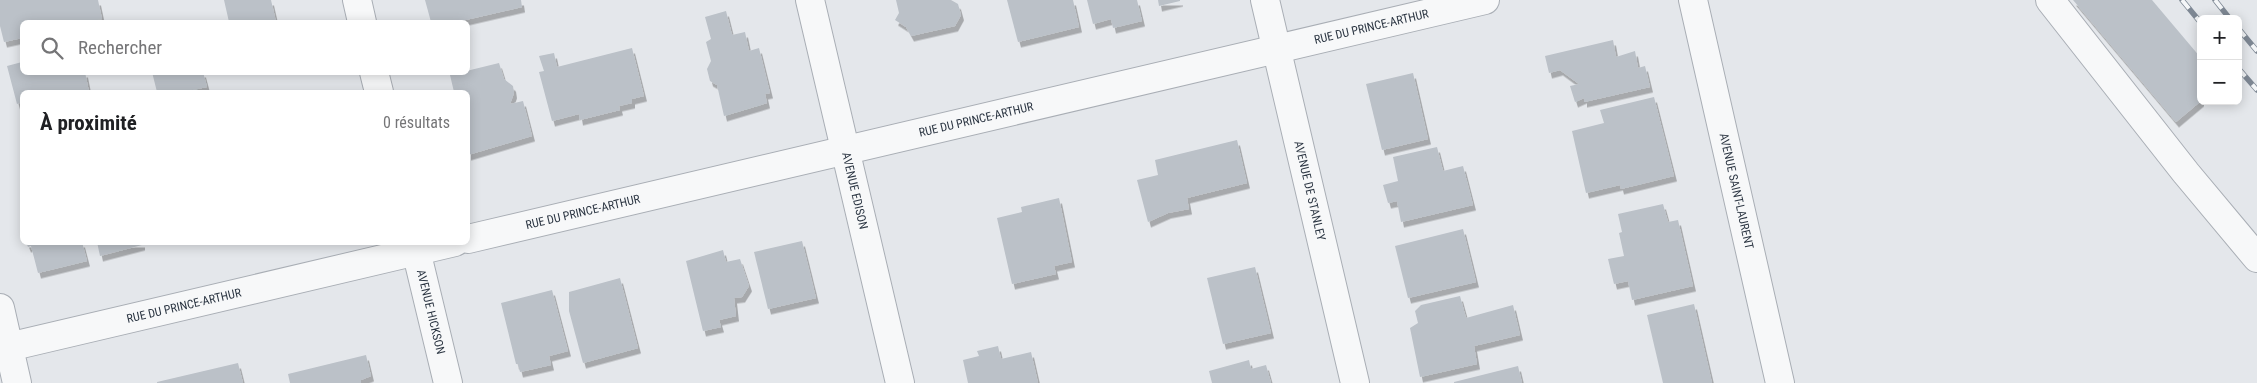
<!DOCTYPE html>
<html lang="fr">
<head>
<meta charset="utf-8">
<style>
  body { margin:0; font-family:"Roboto Condensed",sans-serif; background:#f2f2f2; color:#202124 }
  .controls { position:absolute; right:15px; top:15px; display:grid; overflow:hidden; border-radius:8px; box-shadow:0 2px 12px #0003 }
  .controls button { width:45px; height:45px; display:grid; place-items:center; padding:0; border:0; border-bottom:1px solid #e0e0e0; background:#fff; color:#202124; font:25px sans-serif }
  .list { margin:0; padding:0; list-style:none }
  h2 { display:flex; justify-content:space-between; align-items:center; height:65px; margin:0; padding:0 20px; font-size:21px }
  h2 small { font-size:16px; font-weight:400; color:#757577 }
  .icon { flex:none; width:28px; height:28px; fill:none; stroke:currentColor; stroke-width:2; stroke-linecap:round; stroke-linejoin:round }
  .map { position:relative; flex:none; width:2257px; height:383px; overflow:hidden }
  .search { position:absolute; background:#fff; box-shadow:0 2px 12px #0003; left:20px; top:20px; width:450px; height:55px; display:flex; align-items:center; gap:12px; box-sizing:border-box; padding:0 18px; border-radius:8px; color:#757577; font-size:19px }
  .panel { position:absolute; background:#fff; box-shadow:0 2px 12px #0003; left:20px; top:90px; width:450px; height:155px; border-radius:8px }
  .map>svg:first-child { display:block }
</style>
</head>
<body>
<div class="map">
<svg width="2257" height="383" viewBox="0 0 2257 383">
  <defs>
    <filter id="shadow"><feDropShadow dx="3" dy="5.5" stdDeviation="0" flood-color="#0004"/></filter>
  </defs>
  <rect width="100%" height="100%" fill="#e4e7eb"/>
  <!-- building -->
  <g fill="#bbc1c8" filter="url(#shadow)">
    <path d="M 0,0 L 98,0 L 102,19 L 87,22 L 22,22 L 22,38 L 4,42 L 0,26 Z"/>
    <path d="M 224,0 L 271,0 L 276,22 L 229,22 Z"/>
    <path d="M 425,0 L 521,0 L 522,7 L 457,22 L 431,22 Z"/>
    <path d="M 896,0 L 951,0 L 958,4 L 961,15 L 955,26 L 911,36 L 906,27 L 895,20 L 899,13 Z"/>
    <path d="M 1007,0 L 1073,0 L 1079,27 L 1018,42 Z"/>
    <path d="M 1087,0 L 1137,0 L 1142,21 L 1113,28 L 1111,19 L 1093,24 Z"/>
    <path d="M 1158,0 L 1180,0 L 1180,1 L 1159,6 Z"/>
    <path d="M 2073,0 L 2152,0 L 2201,58 L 2201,101 L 2176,122 Z"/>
    <path d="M 726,11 L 732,35 L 745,32 L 749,51 L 759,48 L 770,93 L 765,94 L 767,103 L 724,116 L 717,85 L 710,81 L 707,69 L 711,61 L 706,42 L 711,39 L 705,17 Z"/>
    <path d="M 1613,40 L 1616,57 L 1635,51 L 1638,68 L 1645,66 L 1650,87 L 1584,102 L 1584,98 L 1575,102 L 1570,86 L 1579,84 L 1560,70 L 1549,73 L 1545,56 Z"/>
    <path d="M 632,48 L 644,96 L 632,99 L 632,103 L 619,106 L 620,110 L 580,120 L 579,114 L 552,121 L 539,72 L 544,71 L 539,56 L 554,53 L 557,67 Z"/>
    <path d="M 22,62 L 22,72 L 85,72 L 89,92 L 22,92 L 22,102 L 17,104 L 7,66 Z"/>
    <path d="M 499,63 L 504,79 L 513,86 L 514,93 L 510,104 L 523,101 L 532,136 L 468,155 L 468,92 L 454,92 L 450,75 Z"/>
    <path d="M 152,72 L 203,72 L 207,87 L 183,92 L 157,92 Z"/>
    <path d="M 1413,73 L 1428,139 L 1382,150 L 1366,84 Z"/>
    <path d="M 1654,97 L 1674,176 L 1621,189 L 1620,185 L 1586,193 L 1572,131 L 1604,123 L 1600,110 Z"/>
    <path d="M 1237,140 L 1247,183 L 1187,198 L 1189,209 L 1168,213 L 1148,222 L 1137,180 L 1158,175 L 1155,160 Z"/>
    <path d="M 1437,147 L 1443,171 L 1463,166 L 1473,205 L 1401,222 L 1397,201 L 1388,203 L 1383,185 L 1398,181 L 1393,157 Z"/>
    <path d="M 1059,198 L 1072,262 L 1054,266 L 1056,274 L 1012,284 L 997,218 L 1022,212 L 1021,207 Z"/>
    <path d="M 1663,204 L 1668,222 L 1678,220 L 1693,286 L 1632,300 L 1628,281 L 1614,284 L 1608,259 L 1624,256 L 1619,233 L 1622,232 L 1618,214 Z"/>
    <path d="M 1463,229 L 1476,282 L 1408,298 L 1395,246 Z"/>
    <path d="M 802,241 L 816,298 L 768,309 L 754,252 Z"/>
    <path d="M 26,242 L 82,242 L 87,261 L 38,273 L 31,246 L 28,247 Z"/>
    <path d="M 97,242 L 142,242 L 142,245 L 100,256 Z"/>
    <path d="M 723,250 L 726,262 L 740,259 L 749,286 L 742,297 L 734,298 L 736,316 L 719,320 L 721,327 L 703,331 L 686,261 Z"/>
    <path d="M 1255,267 L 1271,333 L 1223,344 L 1207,278 Z"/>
    <path d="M 620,278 L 638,348 L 583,363 L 569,311 L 569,292 Z"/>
    <path d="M 552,290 L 568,351 L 549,356 L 551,365 L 520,372 L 518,364 L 516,364 L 501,303 Z"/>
    <path d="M 1460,296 L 1466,318 L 1513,305 L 1520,335 L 1474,346 L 1477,364 L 1420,377 L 1410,328 L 1418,323 L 1415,311 L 1421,305 Z"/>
    <path d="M 1694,304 L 1712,383 L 1663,383 L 1647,315 Z"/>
    <path d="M 998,346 L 1001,359 L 1031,352 L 1038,383 L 968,383 L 963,360 L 979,356 L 977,351 Z"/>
    <path d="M 366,355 L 371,376 L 361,380 L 361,383 L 290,383 L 288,374 Z"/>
    <path d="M 1249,360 L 1251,369 L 1266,365 L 1271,383 L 1212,383 L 1209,371 Z"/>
    <path d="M 238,363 L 243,383 L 157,383 L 157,382 Z"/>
    <path d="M 1518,366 L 1522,383 L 1454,383 L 1454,382 Z"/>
  </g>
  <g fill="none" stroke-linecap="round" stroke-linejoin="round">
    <!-- minor casing -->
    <g stroke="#a9aeb5" stroke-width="30">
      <g id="minor">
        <path d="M 357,0 L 362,22"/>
        <path id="s1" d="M 810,0 L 900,383"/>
        <path id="s2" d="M 1265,0 L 1355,383"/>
        <path id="s3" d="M 1693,0 L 1780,383"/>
        <path d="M 2050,0 L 2186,173 L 2257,258"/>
        <path d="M 374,72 L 379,92"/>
        <path id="s4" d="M 468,239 L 1485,0"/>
        <path id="s5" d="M 414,242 L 448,383"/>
        <path d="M 0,308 L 17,383"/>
        <path id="s6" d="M 0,349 L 455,242"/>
      </g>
    </g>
    <!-- minor -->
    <use href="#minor" stroke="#f7f8f9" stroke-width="28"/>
    <!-- rail casing -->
    <g stroke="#7e8894" stroke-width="5.5">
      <g id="rail">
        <path d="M 2182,0 L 2201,23"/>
        <path d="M 2215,0 L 2230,19"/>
        <path d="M 2238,28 L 2257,51"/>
        <path d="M 2238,68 L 2257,90"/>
      </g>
    </g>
    <!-- rail -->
    <use href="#rail" stroke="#f4f6f8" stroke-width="4" stroke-dasharray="11" stroke-linecap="butt"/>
  </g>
  <g text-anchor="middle" stroke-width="5" stroke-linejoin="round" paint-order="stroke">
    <!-- street labels -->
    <g font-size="12" fill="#2c3643" stroke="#f4f6f8">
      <text dy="4" stroke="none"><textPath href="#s4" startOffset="928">RUE DU PRINCE-ARTHUR</textPath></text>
      <text dy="4" stroke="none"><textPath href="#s4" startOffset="522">RUE DU PRINCE-ARTHUR</textPath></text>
      <text dy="4" stroke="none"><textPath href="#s1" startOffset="196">AVENUE EDISON</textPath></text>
      <text dy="4" stroke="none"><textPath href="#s2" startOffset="196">AVENUE DE STANLEY</textPath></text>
      <text dy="4" stroke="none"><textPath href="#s3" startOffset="196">AVENUE SAINT-LAURENT</textPath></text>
      <text dy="4" stroke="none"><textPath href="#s4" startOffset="118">RUE DU PRINCE-ARTHUR</textPath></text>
      <text dy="4" stroke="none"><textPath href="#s6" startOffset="189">RUE DU PRINCE-ARTHUR</textPath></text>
      <text dy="4" stroke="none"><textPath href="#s5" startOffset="72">AVENUE HICKSON</textPath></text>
    </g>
  </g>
</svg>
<div class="controls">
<button>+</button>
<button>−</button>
</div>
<div class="search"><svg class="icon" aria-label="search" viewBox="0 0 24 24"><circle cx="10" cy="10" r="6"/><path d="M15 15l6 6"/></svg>Rechercher</div>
<section class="panel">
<h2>À proximité<small>0 résultats</small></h2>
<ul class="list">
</ul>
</section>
</div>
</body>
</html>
